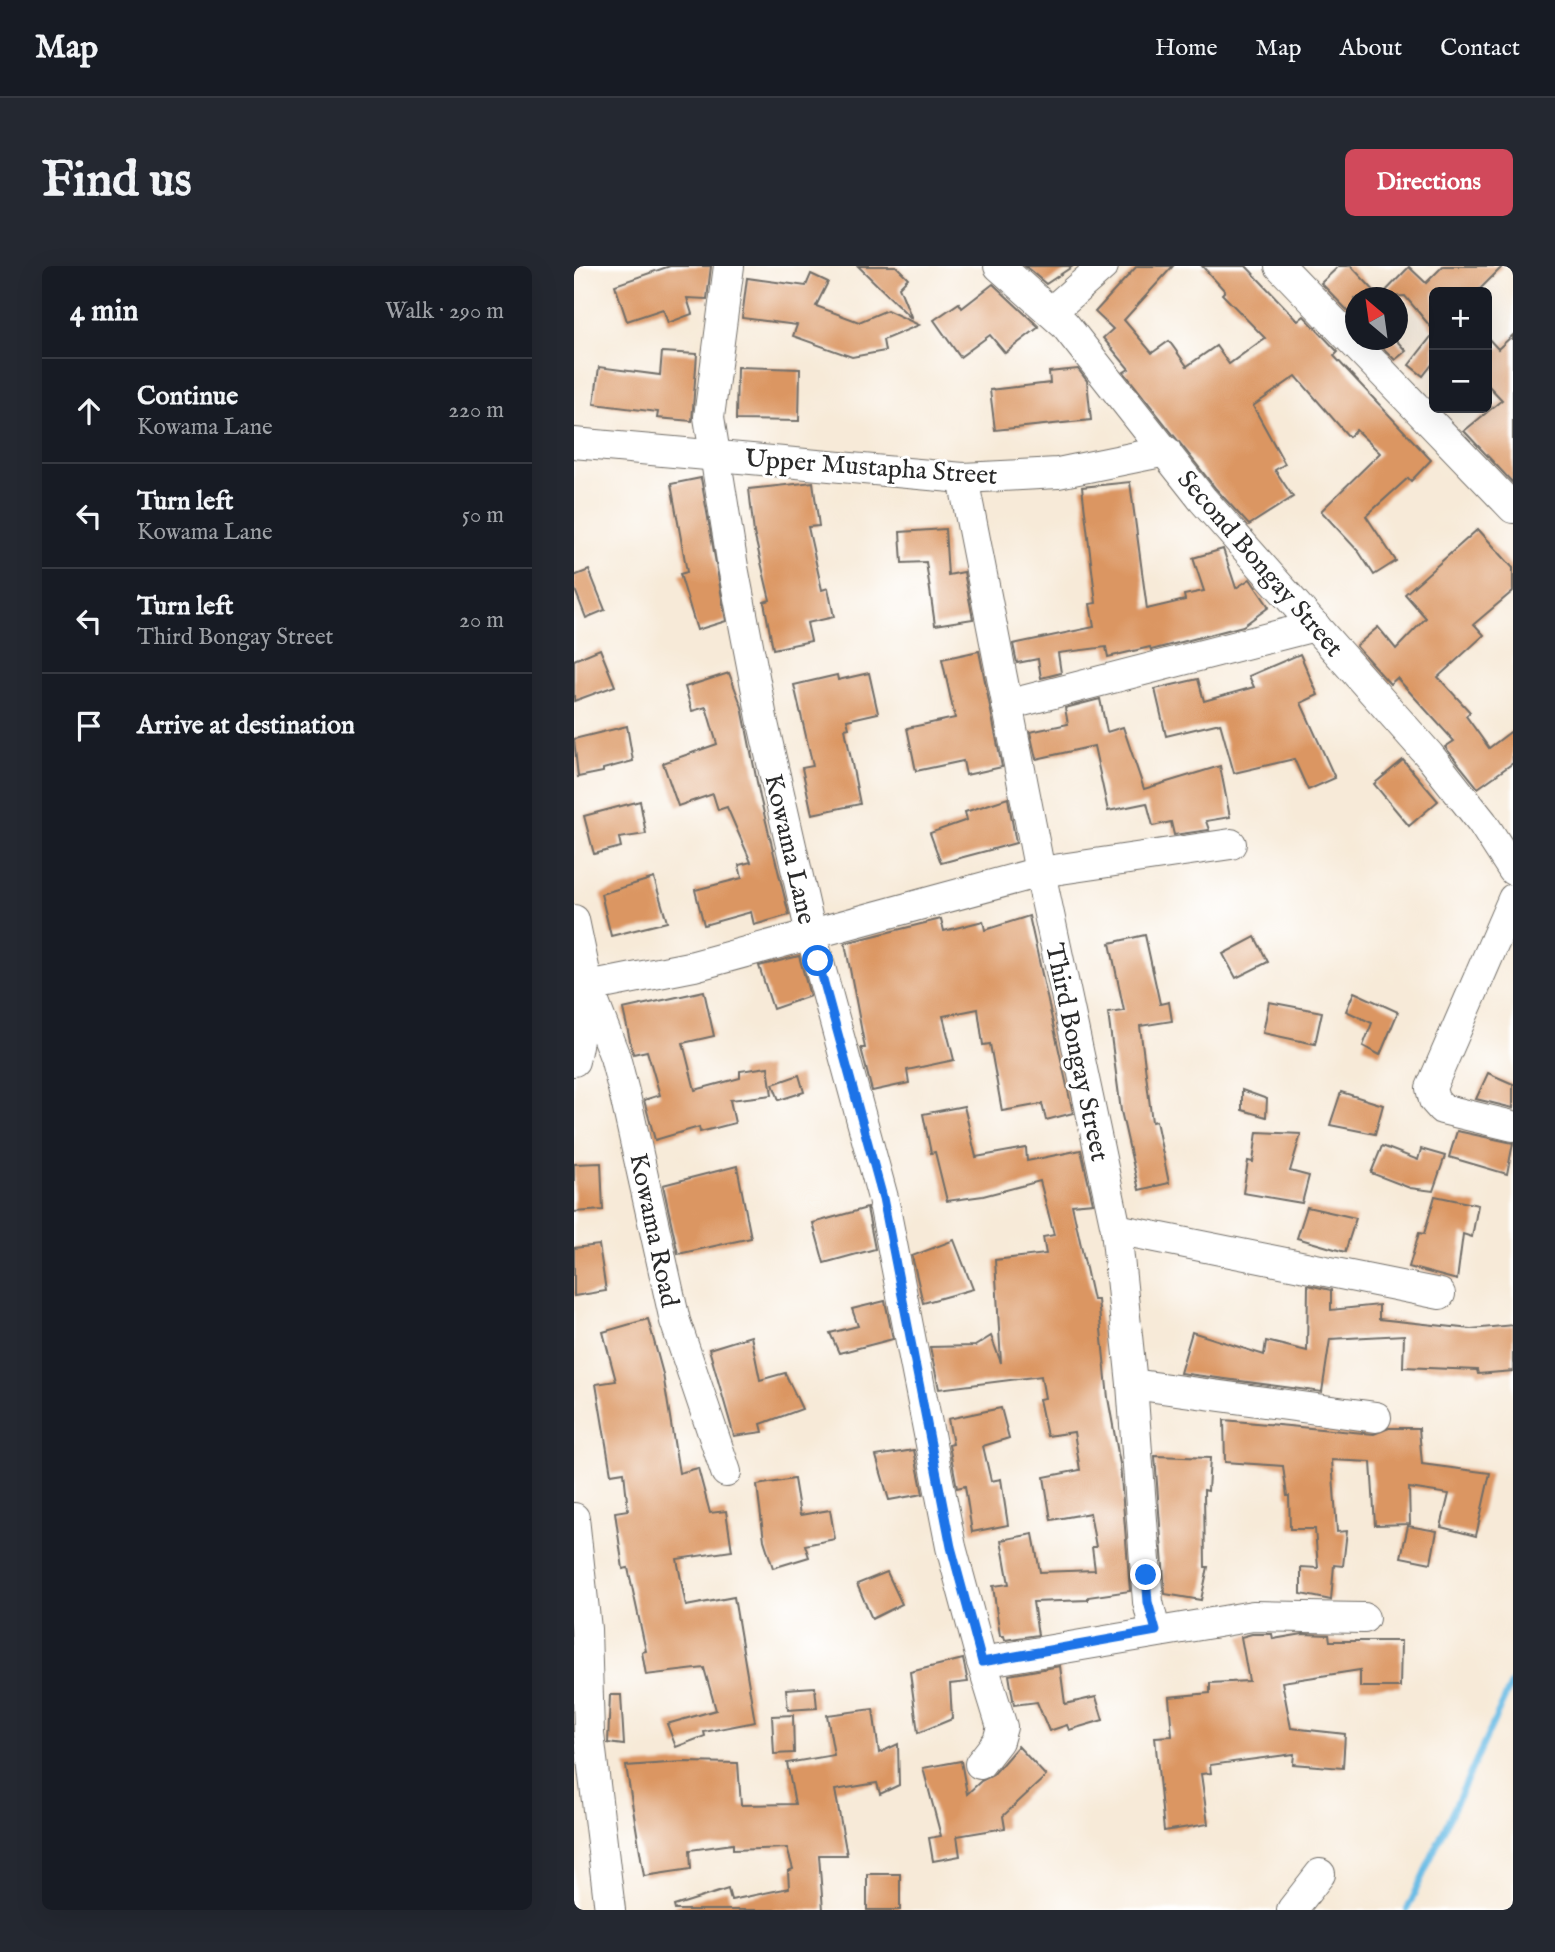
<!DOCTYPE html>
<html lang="en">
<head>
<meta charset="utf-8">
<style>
  body { margin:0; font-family:"IM FELL English",serif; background:#242831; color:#f1f3f6 }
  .controls { position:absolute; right:21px; top:21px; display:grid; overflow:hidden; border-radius:10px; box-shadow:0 7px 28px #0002 }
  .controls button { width:63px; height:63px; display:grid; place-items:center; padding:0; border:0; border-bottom:2px solid #363941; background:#171b24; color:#f1f3f6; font:35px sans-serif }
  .compass { position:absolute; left:771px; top:21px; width:63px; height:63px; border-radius:50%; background:#171b24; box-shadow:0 7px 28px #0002; rotate:331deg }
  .stop { position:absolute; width:21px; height:21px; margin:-16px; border:5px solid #1a73e8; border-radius:50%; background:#fff }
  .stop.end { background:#1a73e8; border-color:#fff; box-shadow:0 2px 7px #0008 }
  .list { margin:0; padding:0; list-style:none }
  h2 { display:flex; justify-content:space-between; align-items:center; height:91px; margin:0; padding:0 28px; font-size:30px }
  h2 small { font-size:23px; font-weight:400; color:#9ea1a6 }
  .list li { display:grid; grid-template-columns:46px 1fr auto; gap:21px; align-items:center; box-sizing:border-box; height:105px; padding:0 28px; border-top:2px solid #363941 }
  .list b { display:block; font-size:26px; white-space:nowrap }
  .list p { margin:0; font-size:23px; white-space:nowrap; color:#9ea1a6 }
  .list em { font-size:23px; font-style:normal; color:#9ea1a6 }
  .icon { flex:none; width:38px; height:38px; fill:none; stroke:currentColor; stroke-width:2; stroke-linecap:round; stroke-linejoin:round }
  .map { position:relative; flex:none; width:939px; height:1644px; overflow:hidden; border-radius:10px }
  header { display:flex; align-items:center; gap:42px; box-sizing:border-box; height:98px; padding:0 35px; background:#171b24; border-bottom:2px solid #363941 }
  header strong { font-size:33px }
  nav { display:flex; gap:38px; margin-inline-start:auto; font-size:24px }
  .intro { display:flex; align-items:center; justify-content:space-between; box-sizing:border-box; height:168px; padding:0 42px }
  h1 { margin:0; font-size:49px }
  .button { padding:18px 32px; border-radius:10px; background:#d1495b; color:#fff; font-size:24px; font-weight:700 }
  main { display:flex; gap:42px; padding:0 42px }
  aside { flex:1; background:#171b24; border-radius:10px; box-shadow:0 7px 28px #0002 }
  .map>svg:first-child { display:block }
</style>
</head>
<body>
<header>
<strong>Map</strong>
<nav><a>Home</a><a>Map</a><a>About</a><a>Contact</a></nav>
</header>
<div class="intro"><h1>Find us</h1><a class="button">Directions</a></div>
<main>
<aside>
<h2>4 min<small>Walk · 290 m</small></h2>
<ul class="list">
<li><svg class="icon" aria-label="ahead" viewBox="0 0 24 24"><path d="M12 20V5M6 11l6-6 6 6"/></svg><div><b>Continue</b><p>Kowama Lane</p></div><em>220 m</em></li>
<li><svg class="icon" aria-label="left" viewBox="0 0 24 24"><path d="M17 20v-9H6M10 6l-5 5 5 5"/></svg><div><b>Turn left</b><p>Kowama Lane</p></div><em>50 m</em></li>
<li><svg class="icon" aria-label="left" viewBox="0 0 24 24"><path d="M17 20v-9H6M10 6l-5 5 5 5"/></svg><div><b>Turn left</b><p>Third Bongay Street</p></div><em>20 m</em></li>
<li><svg class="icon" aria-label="arrive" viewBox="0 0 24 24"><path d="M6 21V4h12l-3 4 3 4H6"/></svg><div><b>Arrive at destination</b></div></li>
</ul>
</aside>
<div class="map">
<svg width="939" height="1644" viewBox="0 0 939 1644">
  <rect width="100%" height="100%" fill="#fff"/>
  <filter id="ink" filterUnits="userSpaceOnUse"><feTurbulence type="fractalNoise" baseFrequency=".0143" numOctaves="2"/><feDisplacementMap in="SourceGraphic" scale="14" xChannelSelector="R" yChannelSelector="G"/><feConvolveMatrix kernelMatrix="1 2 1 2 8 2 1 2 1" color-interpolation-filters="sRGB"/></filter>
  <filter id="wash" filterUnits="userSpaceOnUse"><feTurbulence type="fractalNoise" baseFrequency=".00686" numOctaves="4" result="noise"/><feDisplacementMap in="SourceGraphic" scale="28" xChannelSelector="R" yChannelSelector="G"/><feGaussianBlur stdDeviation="1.57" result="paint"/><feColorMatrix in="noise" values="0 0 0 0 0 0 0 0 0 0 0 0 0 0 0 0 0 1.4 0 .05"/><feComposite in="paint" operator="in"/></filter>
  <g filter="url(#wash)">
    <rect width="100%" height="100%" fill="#f7ead8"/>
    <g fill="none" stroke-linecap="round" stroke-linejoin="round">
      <!-- stream -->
      <path stroke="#69bce5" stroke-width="6" d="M 833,1644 L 939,1414"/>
    </g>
    <g id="blocks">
      <!-- building -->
      <g fill="#db9662">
        <path d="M 96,0 L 137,0 L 133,33 L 113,32 L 118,48 L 94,57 L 89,43 L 53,55 L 41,19 Z"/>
        <path d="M 284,0 L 322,0 L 334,12 L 325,21 L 338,53 Z"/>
        <path d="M 451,0 L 499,0 L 472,18 Z"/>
        <path d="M 563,0 L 599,0 L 550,54 L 578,87 L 595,75 L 613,100 L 642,80 L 655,98 L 691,72 L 648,28 L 651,25 L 628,0 L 672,0 L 724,55 L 730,50 L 764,86 L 760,90 L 857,194 L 837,215 L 834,212 L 792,250 L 822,295 L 800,309 L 785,286 L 747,245 L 806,187 L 782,164 L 775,171 L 722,110 L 679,140 L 711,198 L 701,204 L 719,231 L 675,259 L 642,223 L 550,106 L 555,103 L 529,72 L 539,63 L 521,46 Z"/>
        <path d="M 765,0 L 777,0 L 806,31 L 835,1 L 852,17 L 869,0 L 929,0 L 903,26 L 860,26 L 860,65 L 831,30 L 781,32 L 779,50 L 747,17 Z"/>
        <path d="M 237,8 L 254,16 L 242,40 L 285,56 L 313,44 L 345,59 L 309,74 L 311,85 L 278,91 L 219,70 L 223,59 L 168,52 L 173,12 L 232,20 Z"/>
        <path d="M 419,18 L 465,61 L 431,87 L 416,69 L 386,91 L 360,54 L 385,37 L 388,42 Z"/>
        <path d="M 860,67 L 860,96 L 849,110 L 835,99 Z"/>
        <path d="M 939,69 L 939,217 L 890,165 L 928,134 L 913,118 L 913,71 L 924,83 Z"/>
        <path d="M 812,74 L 822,74 L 832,85 L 821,94 L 806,79 Z"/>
        <path d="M 88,86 L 123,88 L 118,155 L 83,152 L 84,146 L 20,138 L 25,101 L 86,109 Z"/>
        <path d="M 163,101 L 226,103 L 225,155 L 162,154 Z"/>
        <path d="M 504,103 L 513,115 L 517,154 L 421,164 L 416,124 L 476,117 L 475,106 Z"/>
        <path d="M 127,212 L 152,355 L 123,364 L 106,308 L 113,306 L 97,218 Z"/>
        <path d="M 239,216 L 245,260 L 234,261 L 248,324 L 254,322 L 260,351 L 233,357 L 237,375 L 199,383 L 190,336 L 196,334 L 180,267 L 175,223 Z"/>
        <path d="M 556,216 L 573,343 L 611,334 L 610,329 L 630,325 L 619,292 L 649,283 L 662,322 L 676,313 L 695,341 L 669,360 L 577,384 L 576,381 L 534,391 L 532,381 L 484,387 L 487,407 L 467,412 L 464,393 L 443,397 L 439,378 L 520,361 L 516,338 L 522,337 L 508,221 Z"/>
        <path d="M 371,263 L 374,309 L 390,306 L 399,353 L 361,359 L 352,296 L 328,297 L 326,266 Z"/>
        <path d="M 904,263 L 939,302 L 939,325 L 900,358 L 910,369 L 864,411 L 896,446 L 892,450 L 915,482 L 939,464 L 939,497 L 904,522 L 871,481 L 880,475 L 823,412 L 816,418 L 782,380 L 804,361 L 822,383 L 852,352 L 831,328 Z"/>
        <path d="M 15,304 L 31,344 L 12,352 L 0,321 L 0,310 Z"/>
        <path d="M 26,383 L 41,420 L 0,435 L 0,394 Z"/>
        <path d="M 405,385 L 428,501 L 392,509 L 389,495 L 342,505 L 333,462 L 381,452 L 368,393 Z"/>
        <path d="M 726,388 L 744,429 L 727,437 L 761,512 L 734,524 L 720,493 L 660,507 L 646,457 L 592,470 L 581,423 L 624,413 L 630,435 L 680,421 L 675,410 Z"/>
        <path d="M 155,407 L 168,441 L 186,531 L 215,649 L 180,659 L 177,646 L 130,659 L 121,624 L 168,612 L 165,599 L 177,596 L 153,541 L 144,544 L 139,528 L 104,540 L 89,497 L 143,478 L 132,441 L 118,445 L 111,421 Z"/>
        <path d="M 295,407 L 304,447 L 273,454 L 275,462 L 271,463 L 286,538 L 238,548 L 228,502 L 239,500 L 220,419 L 263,409 L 264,414 Z"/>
        <path d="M 526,433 L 533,466 L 549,461 L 570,523 L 646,500 L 656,551 L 632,555 L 635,564 L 600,569 L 597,556 L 579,560 L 573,537 L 534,545 L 520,480 L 462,493 L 456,466 L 494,458 L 491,442 Z"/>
        <path d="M 53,460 L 59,495 L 29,503 L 29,506 L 4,511 L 0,473 Z"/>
        <path d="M 829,494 L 864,535 L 835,560 L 800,518 Z"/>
        <path d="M 434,532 L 442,577 L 367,597 L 356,567 L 393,554 L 391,546 Z"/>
        <path d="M 66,535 L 72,568 L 45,572 L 47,581 L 20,588 L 10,550 Z"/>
        <path d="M 80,612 L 93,656 L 37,670 L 27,628 Z"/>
        <path d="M 455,650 L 499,847 L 472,854 L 468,838 L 428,845 L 416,778 L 409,779 L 404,743 L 369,750 L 380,794 L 333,804 L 335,817 L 298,825 L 287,782 L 291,782 L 271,677 L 367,653 L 370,665 L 409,655 L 411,664 Z"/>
        <path d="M 571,669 L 586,738 L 595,736 L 598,755 L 566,760 L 578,856 L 582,855 L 595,917 L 565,924 L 547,845 L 534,747 L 550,745 L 536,677 Z"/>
        <path d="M 681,671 L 694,696 L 662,712 L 649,688 Z"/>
        <path d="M 225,690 L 236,730 L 199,743 L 185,700 Z"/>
        <path d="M 130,725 L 140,770 L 109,777 L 121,824 L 166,812 L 166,805 L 194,801 L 198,829 L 156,834 L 161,857 L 126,866 L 125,861 L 81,874 L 70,834 L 86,829 L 73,785 L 59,788 L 49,743 Z"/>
        <path d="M 780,726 L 824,746 L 806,789 L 789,780 L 798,757 L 772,745 Z"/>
        <path d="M 695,736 L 748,746 L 741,778 L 689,767 Z"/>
        <path d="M 914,807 L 939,818 L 939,842 L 902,833 Z"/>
        <path d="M 225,809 L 230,826 L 205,834 L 199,818 Z"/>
        <path d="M 668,824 L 693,833 L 692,851 L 668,844 Z"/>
        <path d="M 767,826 L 809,839 L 801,868 L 756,859 Z"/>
        <path d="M 390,840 L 402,891 L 452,882 L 453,895 L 507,884 L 519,937 L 498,939 L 519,1034 L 524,1034 L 534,1132 L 546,1198 L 556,1325 L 514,1331 L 514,1334 L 459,1336 L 464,1369 L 431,1374 L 430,1370 L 426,1370 L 419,1320 L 435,1318 L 427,1274 L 459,1268 L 466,1306 L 521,1304 L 518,1281 L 522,1281 L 516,1247 L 477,1254 L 470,1211 L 506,1204 L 500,1166 L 473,1170 L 465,1133 L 471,1132 L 467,1110 L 365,1123 L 356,1081 L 401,1080 L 417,1070 L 427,1097 L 421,994 L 472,988 L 469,971 L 480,969 L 466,915 L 409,930 L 373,935 L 361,886 L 357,887 L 349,848 Z"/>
        <path d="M 883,865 L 939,877 L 933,908 L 875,891 Z"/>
        <path d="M 683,866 L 727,868 L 716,905 L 735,910 L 728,937 L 669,927 L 674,895 L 679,896 Z"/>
        <path d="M 808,880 L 844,894 L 847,883 L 871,890 L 859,925 L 836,922 L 797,907 Z"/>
        <path d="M 27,897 L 29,944 L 0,946 L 0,898 Z"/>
        <path d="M 163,900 L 177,972 L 104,988 L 89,919 Z"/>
        <path d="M 861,930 L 904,939 L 898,971 L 889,968 L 883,1014 L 835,1001 L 845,967 L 850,968 Z"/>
        <path d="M 733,941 L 782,952 L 771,986 L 723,972 Z"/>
        <path d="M 293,942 L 301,983 L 250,997 L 239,957 Z"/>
        <path d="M 380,974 L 399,1023 L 349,1037 L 338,990 Z"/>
        <path d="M 25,979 L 32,1025 L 0,1030 L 0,982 Z"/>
        <path d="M 734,1019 L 757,1024 L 757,1044 L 805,1039 L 805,1053 L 897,1063 L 939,1059 L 939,1105 L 904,1108 L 903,1104 L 829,1101 L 830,1069 L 756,1073 L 748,1126 L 606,1107 L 618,1066 L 690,1089 L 692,1075 L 733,1085 Z"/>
        <path d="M 311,1035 L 319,1073 L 265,1087 L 256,1067 L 284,1060 L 278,1043 Z"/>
        <path d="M 74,1053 L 89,1108 L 105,1207 L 124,1202 L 136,1247 L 152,1245 L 158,1285 L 103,1293 L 112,1340 L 160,1331 L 181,1456 L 130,1466 L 131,1470 L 102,1481 L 93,1458 L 142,1444 L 130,1402 L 72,1409 L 68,1386 L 72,1385 L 54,1302 L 49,1303 L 41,1246 L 54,1244 L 50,1206 L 37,1208 L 22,1118 L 42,1115 L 29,1066 Z"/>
        <path d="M 177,1070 L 186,1114 L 211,1107 L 228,1143 L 187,1158 L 189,1166 L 160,1170 L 135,1083 Z"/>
        <path d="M 427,1142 L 435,1172 L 409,1180 L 417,1215 L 427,1213 L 434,1259 L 398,1266 L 391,1220 L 383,1222 L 375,1179 L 379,1178 L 374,1153 Z"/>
        <path d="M 650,1154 L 800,1168 L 815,1162 L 845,1162 L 848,1198 L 916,1207 L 902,1270 L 867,1261 L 875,1228 L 835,1222 L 836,1258 L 801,1259 L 797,1196 L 758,1194 L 763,1266 L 773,1265 L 769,1300 L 760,1299 L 757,1334 L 727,1328 L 727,1301 L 744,1302 L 741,1263 L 716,1263 L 715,1230 L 713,1230 L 709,1200 L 651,1196 Z"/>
        <path d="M 340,1184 L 349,1228 L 315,1234 L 302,1190 Z"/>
        <path d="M 581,1190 L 636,1192 L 634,1225 L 630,1224 L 631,1301 L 634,1301 L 627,1334 L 591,1328 Z"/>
        <path d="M 220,1213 L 226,1249 L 256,1244 L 261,1273 L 231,1279 L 235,1291 L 199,1302 L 190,1274 L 183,1219 Z"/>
        <path d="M 834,1260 L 863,1265 L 857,1297 L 827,1291 Z"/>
        <path d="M 313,1306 L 328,1338 L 298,1353 L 283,1318 Z"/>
        <path d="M 678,1368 L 698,1368 L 699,1373 L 729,1368 L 755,1369 L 756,1375 L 827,1375 L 826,1421 L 786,1421 L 786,1404 L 708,1416 L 717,1462 L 771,1468 L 769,1502 L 719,1498 L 720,1488 L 636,1499 L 637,1507 L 627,1508 L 634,1558 L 590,1565 L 581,1471 L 598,1470 L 595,1431 L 636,1427 L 636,1417 L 675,1415 L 667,1371 Z"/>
        <path d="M 389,1393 L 394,1416 L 376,1418 L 378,1453 L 344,1467 L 336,1406 Z"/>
        <path d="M 486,1400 L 491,1438 L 522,1431 L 529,1454 L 495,1464 L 493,1459 L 475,1465 L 463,1436 L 440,1439 L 435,1409 Z"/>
        <path d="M 241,1421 L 243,1442 L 214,1444 L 212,1423 Z"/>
        <path d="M 36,1429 L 47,1429 L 50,1479 L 34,1477 Z"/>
        <path d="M 299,1443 L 305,1487 L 324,1478 L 325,1519 L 306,1528 L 303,1517 L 261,1524 L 273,1589 L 245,1589 L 249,1644 L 101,1644 L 100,1640 L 154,1623 L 157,1634 L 215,1622 L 214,1605 L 219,1603 L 213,1582 L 159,1584 L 159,1578 L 116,1584 L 117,1603 L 70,1610 L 52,1500 L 108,1496 L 164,1497 L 167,1539 L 221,1538 L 213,1497 L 260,1489 L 253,1449 Z"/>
        <path d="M 219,1449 L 220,1487 L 200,1488 L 198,1450 Z"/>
        <path d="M 444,1480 L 472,1510 L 429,1550 L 431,1562 L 383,1570 L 386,1590 L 359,1595 L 355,1572 L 367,1570 L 349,1502 L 387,1495 L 393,1528 L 407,1515 L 419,1509 Z"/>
        <rect x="293" y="1608" width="33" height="36"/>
      </g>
    </g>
  </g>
  <g filter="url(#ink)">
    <use href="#blocks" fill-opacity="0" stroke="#726e68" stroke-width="2"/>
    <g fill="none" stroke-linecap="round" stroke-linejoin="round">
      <!-- minor casing -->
      <g stroke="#726e68" stroke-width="32">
        <g id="minor">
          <path d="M 155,0 L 135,151 L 159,301 L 189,457 L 237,668 L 309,932 L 377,1281 L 408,1396 L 679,1350 L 790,1352"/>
          <path d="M 425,0 L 491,59 L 629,234 L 855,489 L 908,556 L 939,604"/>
          <path d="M 706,0 L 939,242"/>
          <path d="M 477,46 L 529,0"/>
          <path d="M 0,177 L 389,212 L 484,207 L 592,185"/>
          <path d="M 389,212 L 466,606 L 542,963 L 558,1118 L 574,1336 L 581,1365"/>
          <path d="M 433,439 L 741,360"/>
          <path d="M 939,633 L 857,822 L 860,834 L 868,843 L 939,860"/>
          <path d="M 0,654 L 14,721 L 41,791 L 52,834 L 101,1055 L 152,1206"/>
          <path d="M 14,721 L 120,700 L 466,606 L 657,578"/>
          <path d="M 0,795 L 14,722"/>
          <path d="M 542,963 L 866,1028"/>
          <path d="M 558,1118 L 802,1151"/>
          <path d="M 0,1252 L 12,1363 L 15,1468 L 36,1644"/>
          <path d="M 406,1498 L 424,1475 L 428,1461 L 408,1396"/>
          <path d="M 718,1644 L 746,1608"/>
        </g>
      </g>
      <!-- minor -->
      <use href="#minor" stroke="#fff" stroke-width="30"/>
    </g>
  </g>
  <g fill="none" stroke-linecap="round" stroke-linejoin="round" filter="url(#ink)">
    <!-- route -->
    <path stroke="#1a73e8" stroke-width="9" d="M 244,695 L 309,932 L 377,1281 L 408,1396 L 582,1365 L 574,1336 L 572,1309"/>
  </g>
  <g text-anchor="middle" stroke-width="6" stroke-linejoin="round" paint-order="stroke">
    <!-- street labels -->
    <g font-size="26" fill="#2b2b2b" stroke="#fff">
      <text transform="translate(297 200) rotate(4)" y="9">Upper Mustapha Street</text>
      <text transform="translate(687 297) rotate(49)" y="9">Second Bongay Street</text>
      <text transform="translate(217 583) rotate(77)" y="9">Kowama Lane</text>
      <text transform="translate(504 786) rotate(78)" y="9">Third Bongay Street</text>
      <text transform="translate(81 964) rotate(78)" y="9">Kowama Road</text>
    </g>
  </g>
</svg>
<div class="controls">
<button>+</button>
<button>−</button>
</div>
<svg class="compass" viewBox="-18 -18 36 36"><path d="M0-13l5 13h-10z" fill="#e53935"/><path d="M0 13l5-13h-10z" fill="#9ea1a6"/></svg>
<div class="stop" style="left:244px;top:695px"></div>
<div class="stop end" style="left:572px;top:1309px"></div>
</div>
</main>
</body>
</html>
